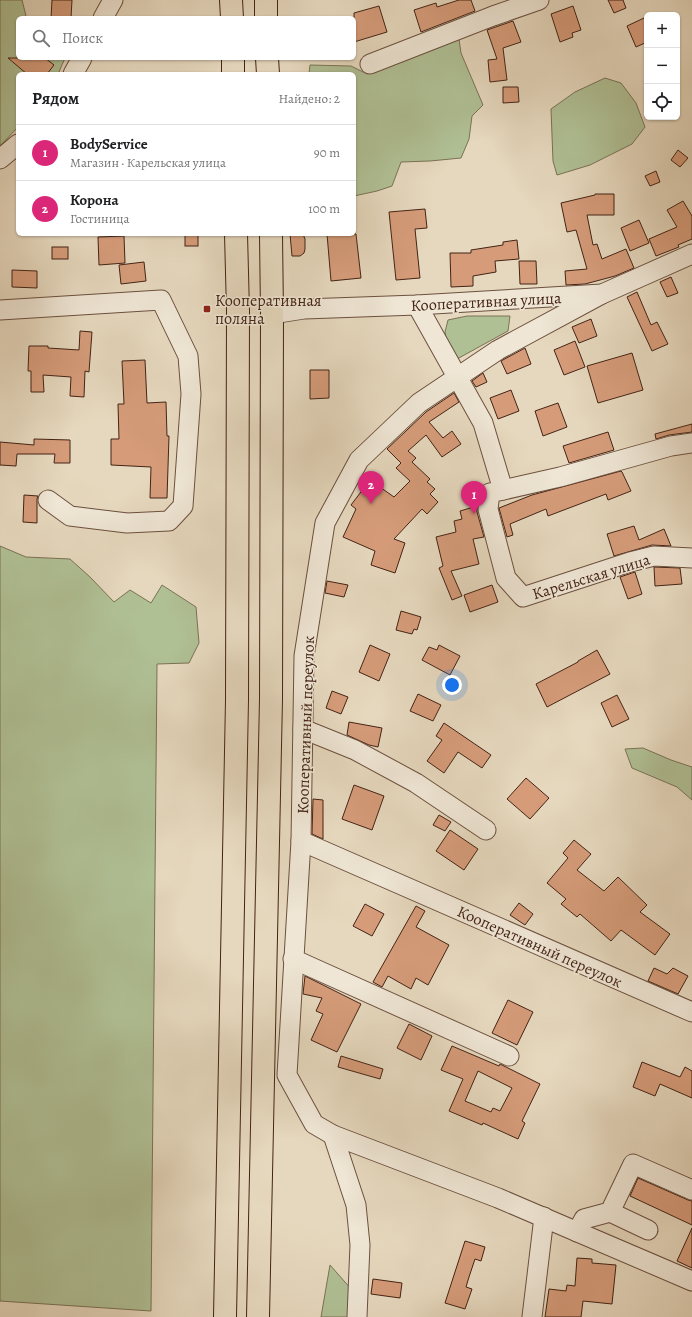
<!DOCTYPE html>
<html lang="ru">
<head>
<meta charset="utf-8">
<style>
  body { margin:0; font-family:Alegreya,serif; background:#f6f6f6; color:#202124 }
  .controls { position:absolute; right:12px; top:12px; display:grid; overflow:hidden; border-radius:6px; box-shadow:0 1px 3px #0004 }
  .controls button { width:36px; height:36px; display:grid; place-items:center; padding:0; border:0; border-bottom:1px solid #e0e0e0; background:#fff; color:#202124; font:20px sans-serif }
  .you { position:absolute; left:452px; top:685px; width:14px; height:14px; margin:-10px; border:3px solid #fff; border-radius:50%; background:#1a73e8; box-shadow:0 0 0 6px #1a73e833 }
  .badge { display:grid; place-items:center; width:26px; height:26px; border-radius:50%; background:#db2777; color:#fff; font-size:13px; font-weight:700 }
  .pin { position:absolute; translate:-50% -33px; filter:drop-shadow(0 1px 2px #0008) }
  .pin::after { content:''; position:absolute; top:21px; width:14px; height:12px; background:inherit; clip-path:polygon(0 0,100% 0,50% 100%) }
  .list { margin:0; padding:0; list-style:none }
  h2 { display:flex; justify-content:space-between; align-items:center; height:52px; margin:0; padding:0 16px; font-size:17px }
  h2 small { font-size:13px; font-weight:400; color:#757577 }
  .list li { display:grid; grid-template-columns:26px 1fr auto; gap:12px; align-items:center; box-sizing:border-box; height:56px; padding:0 16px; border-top:1px solid #e0e0e0 }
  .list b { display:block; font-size:15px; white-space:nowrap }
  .list p { margin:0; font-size:13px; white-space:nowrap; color:#757577 }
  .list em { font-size:13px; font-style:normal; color:#757577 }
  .icon { flex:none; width:22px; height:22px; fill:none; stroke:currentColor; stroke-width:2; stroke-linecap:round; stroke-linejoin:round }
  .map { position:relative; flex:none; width:692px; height:1317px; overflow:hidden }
  .search { position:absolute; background:#fff; box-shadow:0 1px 3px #0004; left:16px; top:16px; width:340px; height:44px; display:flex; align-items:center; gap:10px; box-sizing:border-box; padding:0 14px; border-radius:6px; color:#757577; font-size:15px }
  .panel { position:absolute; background:#fff; box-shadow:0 1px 3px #0004; left:16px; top:72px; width:340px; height:164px; border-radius:6px }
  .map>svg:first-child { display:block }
</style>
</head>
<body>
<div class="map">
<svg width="692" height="1317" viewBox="0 0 692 1317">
  <rect width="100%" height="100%" fill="#e6d8be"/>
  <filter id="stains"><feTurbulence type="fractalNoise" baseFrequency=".005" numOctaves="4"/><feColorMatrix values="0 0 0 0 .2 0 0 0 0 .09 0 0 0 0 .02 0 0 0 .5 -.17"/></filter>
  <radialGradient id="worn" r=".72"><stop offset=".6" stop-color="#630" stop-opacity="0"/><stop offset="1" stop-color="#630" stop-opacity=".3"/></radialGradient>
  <!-- green -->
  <g fill="#b0c095" stroke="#7a7255">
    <path d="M 0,0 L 22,0 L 26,16 L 28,18 L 18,18 L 18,58 L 65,58 L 58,74 L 18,74 L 18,127 L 0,146 Z"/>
    <path d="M 459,39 L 461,53 L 483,105 L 472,116 L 469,139 L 461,158 L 430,161 L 401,162 L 392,186 L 377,191 L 354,196 L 354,74 L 309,74 L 310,65 L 351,66 L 367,74 Z"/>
    <path d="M 605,78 L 621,83 L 636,103 L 645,127 L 632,144 L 590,165 L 557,175 L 553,161 L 551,109 L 575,92 Z"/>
    <path d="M 467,316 L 510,316 L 508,331 L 457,359 L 448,349 L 445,332 L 448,320 Z"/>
    <path d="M 0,546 L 26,557 L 70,559 L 90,577 L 114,602 L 130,590 L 151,603 L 162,585 L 196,607 L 199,643 L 189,663 L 157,664 L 151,1311 L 0,1301 Z"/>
    <path d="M 643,748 L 671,760 L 692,767 L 692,800 L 677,787 L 632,768 L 625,749 Z"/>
    <path d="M 330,1265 L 359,1298 L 357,1317 L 321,1317 Z"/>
  </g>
  <!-- building -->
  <g fill="#d69c7a" stroke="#432315" fill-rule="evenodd">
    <path d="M 52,0 L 72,0 L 71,18 L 51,18 Z"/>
    <path d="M 459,0 L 471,0 L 475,11 L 421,32 L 414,10 L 436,3 L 437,7 Z"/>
    <path d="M 608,0 L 623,0 L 626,8 L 614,13 Z"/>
    <path d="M 379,6 L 387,32 L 354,42 L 354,13 Z"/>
    <path d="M 573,6 L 581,30 L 572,33 L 573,37 L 560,42 L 551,14 Z"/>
    <path d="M 644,18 L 647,26 L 647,42 L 636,47 L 627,26 Z"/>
    <path d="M 513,21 L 521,42 L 503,48 L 507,80 L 490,82 L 488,60 L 497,59 L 487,30 Z"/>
    <path d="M 8,58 L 45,58 L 54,65 L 47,74 L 27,74 Z"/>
    <path d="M 503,87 L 518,87 L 519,102 L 503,103 Z"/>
    <path d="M 678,150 L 688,158 L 680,167 L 671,160 Z"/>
    <path d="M 656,171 L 660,182 L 650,186 L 645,176 Z"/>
    <path d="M 595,194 L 614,194 L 614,215 L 587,215 L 593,245 L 597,244 L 602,259 L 626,249 L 634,268 L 615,276 L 585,284 L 566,285 L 565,271 L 587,269 L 576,230 L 567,232 L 561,203 L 595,195 Z"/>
    <path d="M 683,201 L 692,216 L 692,239 L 678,245 L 679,247 L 656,256 L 649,239 L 677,227 L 667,210 Z"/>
    <path d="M 425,209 L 427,228 L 415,229 L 420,278 L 396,280 L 389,212 Z"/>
    <path d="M 639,220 L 649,243 L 630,251 L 621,228 Z"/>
    <rect x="185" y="234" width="13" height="12"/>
    <path d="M 290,234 L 303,234 L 305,239 L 305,249 L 304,253 L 300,256 L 292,256 Z"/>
    <path d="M 327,234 L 356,234 L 361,278 L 331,281 Z"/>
    <path d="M 124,236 L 125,263 L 99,265 L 98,237 Z"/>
    <path d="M 517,240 L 519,259 L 495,261 L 496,272 L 473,276 L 473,286 L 451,287 L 450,253 L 471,253 L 471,250 L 503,245 L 503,242 Z"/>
    <rect x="52" y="247" width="16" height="12"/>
    <path d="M 519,261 L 536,261 L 537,284 L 520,284 Z"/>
    <path d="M 144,262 L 146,281 L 121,284 L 119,265 Z"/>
    <path d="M 12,270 L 37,271 L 37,288 L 12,287 Z"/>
    <path d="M 671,277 L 678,293 L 667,297 L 660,282 Z"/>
    <path d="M 637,292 L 651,325 L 657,322 L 668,344 L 652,351 L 627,297 Z"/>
    <path d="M 591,319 L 597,336 L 579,343 L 572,327 Z"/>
    <path d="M 80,331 L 92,332 L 89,372 L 85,371 L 84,397 L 70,396 L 71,377 L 43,375 L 44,392 L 31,392 L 31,371 L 28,371 L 29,346 L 48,346 L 48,348 L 79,350 Z"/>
    <path d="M 575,341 L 585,367 L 564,375 L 554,350 Z"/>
    <path d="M 525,348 L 531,364 L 507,374 L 501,361 Z"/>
    <path d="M 632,353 L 643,390 L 598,403 L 587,366 Z"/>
    <path d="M 145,360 L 147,403 L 166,402 L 167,436 L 169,436 L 167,498 L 150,498 L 151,467 L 111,465 L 111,439 L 119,439 L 118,404 L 124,404 L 122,361 Z"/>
    <path d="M 310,370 L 329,370 L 329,398 L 310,399 Z"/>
    <path d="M 483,373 L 487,382 L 476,387 L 472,381 Z"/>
    <path d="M 511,390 L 519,411 L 498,419 L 490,398 Z"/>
    <path d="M 454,393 L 459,402 L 429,422 L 443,438 L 452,431 L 461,444 L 442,457 L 426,435 L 408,451 L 416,458 L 412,462 L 430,479 L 427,482 L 435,489 L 430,494 L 438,502 L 427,514 L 422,509 L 394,539 L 405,543 L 395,573 L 371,565 L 375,551 L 343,537 L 356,509 L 351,505 L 370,480 L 394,497 L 410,481 L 396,468 L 401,463 L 387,449 L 426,412 Z"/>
    <path d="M 558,403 L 567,427 L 543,436 L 535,411 Z"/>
    <path d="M 692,424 L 692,432 L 669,435 L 656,439 L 655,434 Z"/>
    <path d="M 608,432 L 614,450 L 569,463 L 563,446 Z"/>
    <path d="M 34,439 L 70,440 L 70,463 L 54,463 L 55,454 L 17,454 L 16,466 L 0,465 L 0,442 L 34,445 Z"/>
    <path d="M 621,471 L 622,472 L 631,491 L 608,500 L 606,494 L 548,516 L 546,509 L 510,524 L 513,535 L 507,537 L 499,508 L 532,495 Z"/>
    <path d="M 24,495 L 38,496 L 37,499 L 37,523 L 23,522 Z"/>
    <path d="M 477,506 L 477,512 L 484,537 L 473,539 L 479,564 L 451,571 L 462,596 L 452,600 L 439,568 L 443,566 L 436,537 L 456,532 L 454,521 L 462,519 L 460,511 Z"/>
    <path d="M 634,526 L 639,540 L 664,529 L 671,546 L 652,545 L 614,556 L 607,534 Z"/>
    <path d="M 654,567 L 680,568 L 682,584 L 655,586 Z"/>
    <path d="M 635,572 L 642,594 L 628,599 L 620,577 Z"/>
    <path d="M 327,581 L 348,585 L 344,597 L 325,593 Z"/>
    <path d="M 492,585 L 498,602 L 470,612 L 464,595 Z"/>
    <path d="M 401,611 L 421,617 L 417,630 L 414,629 L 412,634 L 396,630 Z"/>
    <path d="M 370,645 L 390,654 L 379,681 L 359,672 Z"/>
    <path d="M 439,645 L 460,656 L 450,675 L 422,660 L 429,647 L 437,650 Z"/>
    <path d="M 597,650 L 610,674 L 547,707 L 536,684 L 578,662 L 578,661 Z"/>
    <path d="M 332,691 L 348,697 L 341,714 L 326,708 Z"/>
    <path d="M 418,694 L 441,705 L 433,721 L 410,711 Z"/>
    <path d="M 617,695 L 629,719 L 612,727 L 601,703 Z"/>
    <path d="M 349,722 L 382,728 L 378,747 L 369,745 L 347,735 Z"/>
    <path d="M 444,723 L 491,755 L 482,768 L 458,752 L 444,773 L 427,761 L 442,740 L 436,736 Z"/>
    <path d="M 526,778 L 549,798 L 530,819 L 507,799 Z"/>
    <path d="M 354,785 L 384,796 L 372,830 L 342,819 Z"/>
    <path d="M 313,799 L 323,800 L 323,839 L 312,834 Z"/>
    <path d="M 439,815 L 451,822 L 445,831 L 433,825 Z"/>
    <path d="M 450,830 L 478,849 L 464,870 L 436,851 Z"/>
    <path d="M 574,840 L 591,854 L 577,870 L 604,891 L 618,877 L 647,905 L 640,912 L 670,934 L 655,955 L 621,930 L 611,941 L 580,914 L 577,917 L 561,904 L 566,899 L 547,883 L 568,858 L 563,853 Z"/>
    <path d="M 519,903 L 533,914 L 525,925 L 510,915 Z"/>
    <path d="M 365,904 L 384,914 L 372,936 L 353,926 Z"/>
    <path d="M 416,906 L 425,911 L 416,927 L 449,945 L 428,985 L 416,978 L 411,989 L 388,976 L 382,987 L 373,982 Z"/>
    <path d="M 654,968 L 667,974 L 673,968 L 688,976 L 678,994 L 648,981 Z"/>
    <path d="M 305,976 L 361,1004 L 337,1052 L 311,1040 L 323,1014 L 316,1011 L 322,998 L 303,994 Z"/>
    <path d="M 508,1000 L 533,1012 L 517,1045 L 492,1033 Z"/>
    <path d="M 409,1024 L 432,1036 L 421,1060 L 397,1048 Z"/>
    <path d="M 452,1046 L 499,1066 L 500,1064 L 540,1084 L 522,1121 L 525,1123 L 518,1139 L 483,1123 L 482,1125 L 449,1111 L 463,1079 L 441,1070 ZM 478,1071 L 512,1088 L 500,1111 L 493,1108 L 491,1112 L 465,1101 Z"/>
    <path d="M 341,1056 L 383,1069 L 380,1079 L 338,1067 Z"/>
    <path d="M 642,1062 L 680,1077 L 685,1067 L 692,1071 L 692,1098 L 660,1084 L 655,1096 L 633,1087 Z"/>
    <path d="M 638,1178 L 688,1200 L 692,1201 L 692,1225 L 630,1196 Z"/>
    <path d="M 692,1228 L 692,1268 L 677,1261 Z"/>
    <path d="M 465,1241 L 485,1247 L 481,1261 L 475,1259 L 469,1277 L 466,1287 L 472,1289 L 465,1309 L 445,1303 Z"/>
    <path d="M 577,1258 L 592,1259 L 592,1263 L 616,1265 L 612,1304 L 583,1301 L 581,1317 L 545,1317 L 549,1289 L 566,1291 L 567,1285 L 575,1286 Z"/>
    <path d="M 373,1279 L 402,1283 L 400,1298 L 371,1294 Z"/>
  </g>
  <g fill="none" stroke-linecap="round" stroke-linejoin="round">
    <!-- minor casing -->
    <g stroke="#6c503f" stroke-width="21">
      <g id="minor">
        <path d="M 103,18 L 113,0"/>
        <path d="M 370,64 L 493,16 L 539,0"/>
        <path d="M 73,74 L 82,58"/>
        <path d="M 0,159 L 18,144"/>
        <path d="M 602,294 L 498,350 L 419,403 L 359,460 L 325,523 L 304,656 L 301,841 L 287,1075 L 314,1124 L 333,1135 L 498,1198 L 692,1281"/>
        <path d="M 417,305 L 483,423 L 503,490 L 490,493 L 488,509 L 506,578 L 523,597 L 630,562 L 654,556 L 692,558"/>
        <path d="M 0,310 L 161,300 L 188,356 L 191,394 L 183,506 L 169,521 L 127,523 L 70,516 L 48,500"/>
        <path d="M 272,314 L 304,309 L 417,305 L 602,294 L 692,254"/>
        <path d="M 503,490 L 560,477 L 671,446 L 692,443"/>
        <path d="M 303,729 L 355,750 L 416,783 L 486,830"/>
        <path d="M 301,841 L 692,1012"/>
        <path d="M 293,959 L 509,1056"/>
        <path d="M 333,1135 L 356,1205 L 360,1245 L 357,1317"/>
        <path d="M 610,1212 L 648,1230"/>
        <path d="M 577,1232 L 584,1219 L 610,1212 L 633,1164 L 692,1190"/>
        <path d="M 532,1317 L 544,1217"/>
      </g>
    </g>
    <!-- major casing -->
    <g stroke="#432315" stroke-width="24">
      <g id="major">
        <path d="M 231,0 L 232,18"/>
        <path d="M 266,0 L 266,18"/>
        <path d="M 233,58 L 233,74"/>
        <path d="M 267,58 L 268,74"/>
        <path d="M 225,1317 L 237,700 L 238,311 L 236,234"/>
        <path d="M 258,1317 L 271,699 L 272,314 L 271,234"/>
      </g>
    </g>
    <!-- minor -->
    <use href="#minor" stroke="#efe6d5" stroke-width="19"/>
    <!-- major -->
    <use href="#major" stroke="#e6d8be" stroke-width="22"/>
  </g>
  <!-- markers -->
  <rect fill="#8f2418" stroke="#efe6d5" stroke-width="1.5" x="203" y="305" width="8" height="8" rx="2"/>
  <g text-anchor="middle" stroke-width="3" stroke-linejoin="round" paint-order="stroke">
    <!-- poi labels -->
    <g font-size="16" fill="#432315" stroke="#efe6d5" text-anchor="start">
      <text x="215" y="306">Кооперативная<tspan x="215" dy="18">поляна</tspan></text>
    </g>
    <!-- street labels -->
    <g font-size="16" fill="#432315" stroke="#efe6d5">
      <text transform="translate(486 301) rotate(-3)" y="6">Кооперативная улица</text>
      <text transform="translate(591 576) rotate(-17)" y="6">Карельская улица</text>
      <text transform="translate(305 725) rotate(-88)" y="6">Кооперативный переулок</text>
      <text transform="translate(540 946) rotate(24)" y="6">Кооперативный переулок</text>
    </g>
  </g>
  <rect width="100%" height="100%" filter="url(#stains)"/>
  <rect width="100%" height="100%" fill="url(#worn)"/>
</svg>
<div class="controls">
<button>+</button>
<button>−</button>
<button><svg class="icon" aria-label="locate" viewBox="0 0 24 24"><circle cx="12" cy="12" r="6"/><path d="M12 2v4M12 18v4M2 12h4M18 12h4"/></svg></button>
</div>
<div class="you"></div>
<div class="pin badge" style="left:474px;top:514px">1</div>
<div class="pin badge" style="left:371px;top:504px">2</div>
<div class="search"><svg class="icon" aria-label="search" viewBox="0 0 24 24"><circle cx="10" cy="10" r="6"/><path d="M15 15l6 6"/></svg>Поиск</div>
<section class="panel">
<h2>Рядом<small>Найдено: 2</small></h2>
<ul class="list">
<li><span class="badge">1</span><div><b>BodyService</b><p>Магазин · Карельская улица</p></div><em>90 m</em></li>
<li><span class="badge">2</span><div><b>Корона</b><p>Гостиница</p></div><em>100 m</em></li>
</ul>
</section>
</div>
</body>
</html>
